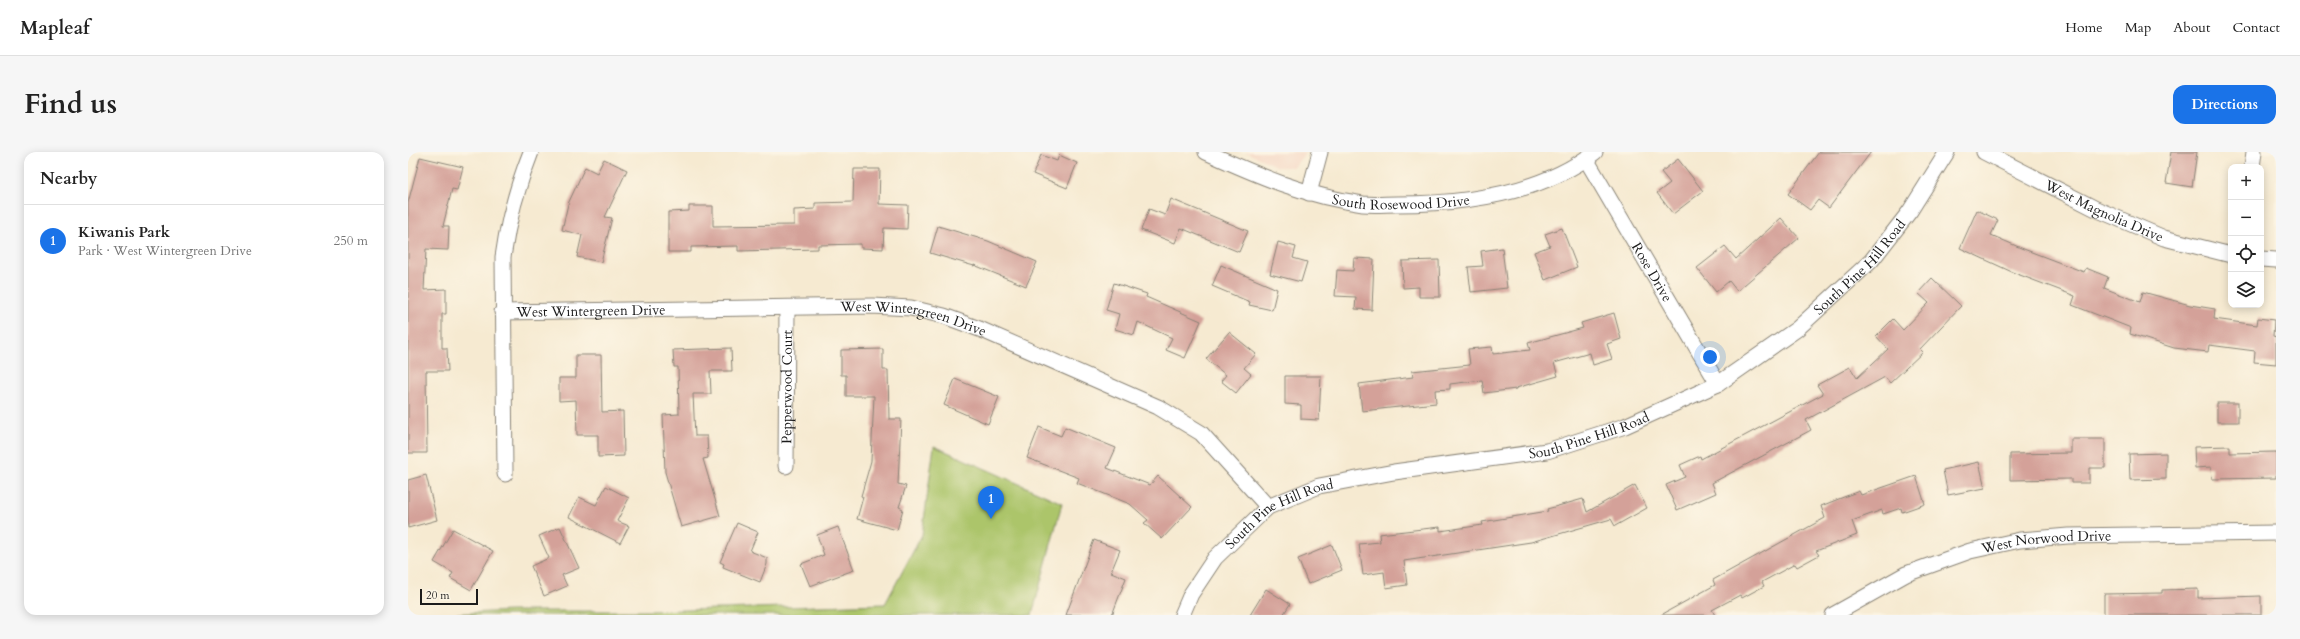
<!DOCTYPE html>
<html lang="en">
<head>
<meta charset="utf-8">
<style>
  body { margin:0; font-family:Cardo,serif; background:#f6f6f6; color:#222 }
  .controls { position:absolute; right:12px; top:12px; display:grid; overflow:hidden; border-radius:8px; box-shadow:0 2px 10px #0003 }
  .controls button { width:36px; height:36px; display:grid; place-items:center; padding:0; border:0; border-bottom:1px solid #e0e0e0; background:#fff; color:#222; font:20px sans-serif }
  .scale { position:absolute; left:12px; bottom:10px; width:58px; box-sizing:border-box; padding-left:4px; border:2px solid #1c1c1c; border-top:0; font-size:11px; line-height:14px; white-space:nowrap; color:#1c1c1c; -webkit-text-stroke:3px #fcf5e5; paint-order:stroke }
  .you { position:absolute; left:1302px; top:205px; width:14px; height:14px; margin:-10px; border:3px solid #fff; border-radius:50%; background:#1a73e8; box-shadow:0 0 0 6px #1a73e833 }
  .badge { display:grid; place-items:center; width:26px; height:26px; border-radius:50%; background:#1a73e8; color:#fff; font-size:13px; font-weight:700 }
  .pin { position:absolute; translate:-50% -33px; filter:drop-shadow(0 1px 2px #0008) }
  .pin::after { content:''; position:absolute; top:21px; width:14px; height:12px; background:inherit; clip-path:polygon(0 0,100% 0,50% 100%) }
  .list { margin:0; padding:0; list-style:none }
  h2 { display:flex; justify-content:space-between; align-items:center; height:52px; margin:0; padding:0 16px; font-size:17px }
  h2 small { font-size:13px; font-weight:400; color:#767676 }
  .list li { display:grid; grid-template-columns:26px 1fr auto; gap:12px; align-items:center; box-sizing:border-box; height:72px; padding:0 16px; border-top:1px solid #e0e0e0 }
  .list b { display:block; font-size:15px; white-space:nowrap }
  .list p { margin:0; font-size:13px; white-space:nowrap; color:#767676 }
  .list em { font-size:13px; font-style:normal; color:#767676 }
  .icon { flex:none; width:22px; height:22px; fill:none; stroke:currentColor; stroke-width:2; stroke-linecap:round; stroke-linejoin:round }
  .map { position:relative; flex:none; width:1868px; height:463px; overflow:hidden; border-radius:12px }
  header { display:flex; align-items:center; gap:24px; box-sizing:border-box; height:56px; padding:0 20px; background:#fff; border-bottom:1px solid #e0e0e0 }
  header strong { font-size:19px }
  nav { display:flex; gap:22px; margin-inline-start:auto; font-size:14px }
  .intro { display:flex; align-items:center; justify-content:space-between; box-sizing:border-box; height:96px; padding:0 24px }
  h1 { margin:0; font-size:28px }
  .button { padding:10px 18px; border-radius:12px; background:#1a73e8; color:#fff; font-size:14px; font-weight:700 }
  main { display:flex; gap:24px; padding:0 24px }
  aside { flex:1; background:#fff; border-radius:12px; box-shadow:0 2px 10px #0003 }
  .map>svg:first-child { display:block }
</style>
</head>
<body>
<header>
<strong>Mapleaf</strong>
<nav><a>Home</a><a>Map</a><a>About</a><a>Contact</a></nav>
</header>
<div class="intro"><h1>Find us</h1><a class="button">Directions</a></div>
<main>
<aside>
<h2>Nearby<small></small></h2>
<ul class="list">
<li><span class="badge">1</span><div><b>Kiwanis Park</b><p>Park · West Wintergreen Drive</p></div><em>250 m</em></li>
</ul>
</aside>
<div class="map">
<svg width="1868" height="463" viewBox="0 0 1868 463">
  <rect width="100%" height="100%" fill="#fcf5e5"/>
  <filter id="ink" filterUnits="userSpaceOnUse"><feTurbulence type="fractalNoise" baseFrequency=".025" numOctaves="2"/><feDisplacementMap in="SourceGraphic" scale="8" xChannelSelector="R" yChannelSelector="G"/><feConvolveMatrix kernelMatrix="1 2 1 2 8 2 1 2 1" color-interpolation-filters="sRGB"/></filter>
  <filter id="wash" filterUnits="userSpaceOnUse"><feTurbulence type="fractalNoise" baseFrequency=".012" numOctaves="4" result="noise"/><feDisplacementMap in="SourceGraphic" scale="16" xChannelSelector="R" yChannelSelector="G"/><feGaussianBlur stdDeviation="0.9" result="paint"/><feColorMatrix in="noise" values="0 0 0 0 0 0 0 0 0 0 0 0 0 0 0 0 0 1.4 0 .05"/><feComposite in="paint" operator="in"/></filter>
  <g filter="url(#wash)">
    <rect width="100%" height="100%" fill="#f6ead1"/>
    <!-- built -->
    <path fill="#f4d3c0" d="M 838,0 L 898,0 L 886,15 L 870,15 Z"/>
    <!-- green -->
    <path fill="#acc56a" stroke="#647043" d="M 526,294 L 654,351 L 624,463 L 17,463 L 102,459 L 243,459 L 477,452 L 514,383 Z"/>
    <g id="blocks">
      <!-- building -->
      <g fill="#d4a199">
        <path d="M 1411,0 L 1463,0 L 1421,56 L 1410,48 L 1402,58 L 1380,42 Z"/>
        <path d="M 1763,0 L 1789,0 L 1784,35 L 1758,31 Z"/>
        <path d="M 633,3 L 649,9 L 651,3 L 669,11 L 659,36 L 625,22 Z"/>
        <path d="M 12,5 L 55,15 L 49,38 L 44,37 L 35,74 L 41,74 L 40,98 L 18,97 L 16,138 L 38,137 L 38,162 L 34,162 L 34,196 L 39,196 L 40,219 L 18,219 L 19,301 L 0,301 L 0,51 Z"/>
        <path d="M 196,7 L 219,18 L 197,65 L 204,66 L 193,110 L 169,105 L 174,83 L 154,78 L 160,52 L 177,15 L 189,21 Z"/>
        <path d="M 1270,7 L 1295,39 L 1265,62 L 1249,41 L 1262,31 L 1253,20 Z"/>
        <path d="M 446,17 L 472,17 L 471,52 L 500,53 L 499,77 L 476,76 L 475,97 L 453,96 L 453,92 L 410,93 L 410,97 L 330,99 L 330,94 L 283,95 L 283,100 L 260,100 L 260,60 L 281,59 L 281,54 L 305,54 L 305,74 L 386,73 L 386,58 L 407,57 L 407,51 L 445,50 Z"/>
        <path d="M 763,47 L 840,79 L 831,100 L 773,76 L 767,91 L 733,78 L 741,57 L 757,63 Z"/>
        <path d="M 1569,58 L 1590,68 L 1583,83 L 1613,96 L 1676,120 L 1678,116 L 1700,125 L 1696,136 L 1732,150 L 1735,140 L 1782,153 L 1807,157 L 1806,167 L 1849,173 L 1850,166 L 1866,168 L 1865,184 L 1868,185 L 1868,212 L 1846,210 L 1847,199 L 1801,193 L 1800,200 L 1766,196 L 1722,182 L 1723,176 L 1664,153 L 1667,144 L 1604,120 L 1552,96 Z"/>
        <path d="M 1373,66 L 1391,86 L 1329,139 L 1321,129 L 1308,140 L 1289,116 L 1317,94 L 1328,107 Z"/>
        <path d="M 530,74 L 580,89 L 629,110 L 618,134 L 566,113 L 566,114 L 522,101 Z"/>
        <path d="M 1154,76 L 1169,115 L 1137,128 L 1126,100 L 1142,94 L 1137,82 Z"/>
        <path d="M 870,90 L 888,95 L 885,106 L 899,110 L 893,130 L 862,122 Z"/>
        <path d="M 1094,96 L 1099,136 L 1063,140 L 1060,115 L 1075,114 L 1073,99 Z"/>
        <path d="M 946,106 L 966,107 L 964,158 L 947,157 L 948,145 L 927,144 L 929,118 L 945,119 Z"/>
        <path d="M 1031,108 L 1032,145 L 1011,145 L 1011,135 L 995,136 L 994,109 Z"/>
        <path d="M 813,113 L 869,137 L 864,158 L 841,153 L 842,150 L 804,134 Z"/>
        <path d="M 1524,126 L 1553,154 L 1512,197 L 1515,200 L 1482,231 L 1477,225 L 1398,268 L 1403,278 L 1304,331 L 1308,341 L 1269,358 L 1258,333 L 1277,325 L 1272,313 L 1292,304 L 1293,307 L 1415,242 L 1409,233 L 1442,215 L 1449,226 L 1480,197 L 1468,184 L 1485,167 L 1495,178 L 1521,151 L 1510,141 Z"/>
        <path d="M 706,131 L 739,142 L 738,145 L 793,169 L 777,206 L 758,198 L 764,186 L 730,170 L 726,183 L 707,177 L 711,162 L 698,158 Z"/>
        <path d="M 1206,161 L 1213,187 L 1199,192 L 1204,207 L 1185,213 L 1182,201 L 1146,211 L 1150,224 L 1108,236 L 1108,237 L 1076,241 L 1074,228 L 1042,232 L 1042,237 L 1027,238 L 1028,251 L 954,259 L 951,232 L 1005,225 L 1004,219 L 1062,213 L 1060,197 L 1084,195 L 1085,202 L 1122,198 L 1120,191 L 1175,176 L 1173,171 Z"/>
        <path d="M 821,180 L 848,202 L 836,216 L 843,222 L 828,241 L 813,229 L 818,223 L 798,207 Z"/>
        <path d="M 323,196 L 324,219 L 302,219 L 303,242 L 285,242 L 287,284 L 299,284 L 300,306 L 295,307 L 312,364 L 273,375 L 257,320 L 255,263 L 271,262 L 270,215 L 266,215 L 265,198 Z"/>
        <path d="M 475,197 L 475,218 L 480,218 L 481,267 L 493,267 L 490,332 L 498,334 L 491,355 L 495,357 L 489,378 L 449,367 L 455,345 L 453,344 L 463,309 L 466,244 L 438,244 L 438,223 L 433,223 L 433,198 Z"/>
        <path d="M 168,203 L 193,203 L 194,260 L 215,259 L 216,304 L 190,305 L 190,283 L 169,283 L 168,248 L 151,249 L 151,226 L 168,226 Z"/>
        <path d="M 877,224 L 913,224 L 911,268 L 893,267 L 893,253 L 877,252 Z"/>
        <path d="M 547,227 L 591,245 L 580,272 L 536,253 Z"/>
        <rect x="1809" y="251" width="21" height="19"/>
        <path d="M 631,275 L 653,284 L 657,275 L 708,296 L 699,316 L 742,333 L 750,324 L 784,355 L 754,387 L 736,371 L 740,368 L 722,352 L 669,331 L 671,326 L 619,306 Z"/>
        <path d="M 1663,287 L 1697,287 L 1697,316 L 1681,316 L 1681,331 L 1663,331 L 1663,327 L 1602,328 L 1602,302 L 1663,301 Z"/>
        <path d="M 1822,294 L 1822,301 L 1868,300 L 1868,326 L 1804,327 L 1803,315 L 1787,316 L 1786,295 Z"/>
        <path d="M 1758,301 L 1758,327 L 1722,328 L 1721,302 Z"/>
        <path d="M 1571,310 L 1577,336 L 1540,343 L 1535,318 Z"/>
        <path d="M 18,323 L 29,368 L 0,376 L 0,328 Z"/>
        <path d="M 1508,324 L 1517,352 L 1494,360 L 1493,356 L 1475,362 L 1474,358 L 1444,369 L 1449,383 L 1408,399 L 1411,403 L 1389,415 L 1387,412 L 1354,430 L 1356,434 L 1334,446 L 1332,443 L 1304,458 L 1307,463 L 1253,463 L 1307,433 L 1305,428 L 1417,366 L 1413,354 L 1451,339 L 1453,343 Z"/>
        <path d="M 1227,333 L 1239,356 L 1207,374 L 1203,367 L 1123,390 L 996,409 L 999,433 L 978,436 L 976,420 L 955,423 L 951,392 L 972,390 L 971,382 L 1032,375 L 1032,379 L 1075,373 L 1074,370 L 1140,359 L 1139,357 L 1175,347 L 1179,360 Z"/>
        <path d="M 198,334 L 221,346 L 209,369 L 221,374 L 212,391 L 161,365 L 171,345 L 188,353 Z"/>
        <path d="M 329,371 L 350,380 L 342,399 L 359,406 L 359,412 L 352,430 L 315,415 L 316,412 L 312,410 Z"/>
        <path d="M 152,375 L 171,416 L 154,423 L 159,434 L 136,444 L 123,414 L 141,406 L 131,384 Z"/>
        <path d="M 430,375 L 446,418 L 402,434 L 393,412 L 416,403 L 409,383 Z"/>
        <path d="M 45,377 L 85,399 L 63,438 L 42,426 L 45,421 L 26,410 Z"/>
        <path d="M 686,388 L 712,398 L 703,420 L 718,426 L 704,463 L 658,463 Z"/>
        <path d="M 924,393 L 934,418 L 900,432 L 890,407 Z"/>
        <path d="M 858,437 L 882,452 L 875,463 L 842,463 Z"/>
        <path d="M 1790,437 L 1790,446 L 1853,444 L 1853,463 L 1696,463 L 1696,442 L 1754,441 L 1754,438 Z"/>
      </g>
    </g>
  </g>
  <g filter="url(#ink)">
    <use href="#blocks" fill-opacity="0" stroke="#898376" stroke-width="1"/>
    <g fill="none" stroke-linecap="round" stroke-linejoin="round">
      <!-- minor casing -->
      <g stroke="#898376" stroke-width="17">
        <g id="minor">
          <path id="s1" d="M 798,0 C 851,24 897,44 955,52 C 966,53 978,52 989,52 C 1055,52 1133,42 1187,0"/>
          <path id="s2" d="M 1576,0 L 1688,57 L 1756,86 L 1823,103"/>
          <path id="s3" d="M 1178,7 L 1310,232"/>
          <path d="M 1844,15 L 1846,0"/>
          <path d="M 901,41 L 912,0"/>
          <path d="M 1853,107 L 1868,108"/>
          <path id="s4" d="M 94,160 L 464,154 L 503,156 L 536,164 L 574,178 L 750,255 L 793,281 L 860,355"/>
          <path id="s5" d="M 378,314 L 379,156"/>
          <path d="M 97,322 L 95,105 C 100,68 109,35 123,0"/>
          <path id="s6" d="M 774,463 L 783,442 L 807,406 L 860,355 L 911,334 L 986,320 L 1139,299 L 1217,274 L 1310,232 L 1389,177 L 1463,109 L 1502,59 L 1539,0"/>
          <path id="s7" d="M 1425,463 L 1498,422 L 1562,399 L 1612,388 L 1660,384 L 1868,381"/>
        </g>
      </g>
      <!-- minor -->
      <use href="#minor" stroke="#fff" stroke-width="15"/>
    </g>
  </g>
  <g text-anchor="middle" stroke-width="3.5" stroke-linejoin="round" paint-order="stroke">
    <!-- street labels -->
    <g font-size="14" fill="#1c1c1c" stroke="#fcf5e5">
      <text dy="5" stroke="none"><textPath href="#s1" startOffset="204">South Rosewood Drive</textPath></text>
      <text dy="5" stroke="none"><textPath href="#s2" startOffset="134">West Magnolia Drive</textPath></text>
      <text dy="5" stroke="none"><textPath href="#s6" startOffset="794">South Pine Hill Road</textPath></text>
      <text dy="5" stroke="none"><textPath href="#s3" startOffset="131">Rose Drive</textPath></text>
      <text dy="5" stroke="none"><textPath href="#s4" startOffset="89">West Wintergreen Drive</textPath></text>
      <text dy="5" stroke="none"><textPath href="#s4" startOffset="413">West Wintergreen Drive</textPath></text>
      <text dy="5" stroke="none"><textPath href="#s5" startOffset="79">Pepperwood Court</textPath></text>
      <text dy="5" stroke="none"><textPath href="#s6" startOffset="470">South Pine Hill Road</textPath></text>
      <text dy="5" stroke="none"><textPath href="#s6" startOffset="146">South Pine Hill Road</textPath></text>
      <text dy="5" stroke="none"><textPath href="#s7" startOffset="229">West Norwood Drive</textPath></text>
    </g>
  </g>
</svg>
<div class="controls">
<button>+</button>
<button>−</button>
<button><svg class="icon" aria-label="locate" viewBox="0 0 24 24"><circle cx="12" cy="12" r="6"/><path d="M12 2v4M12 18v4M2 12h4M18 12h4"/></svg></button>
<button><svg class="icon" aria-label="layers" viewBox="0 0 24 24"><path d="M12 4l9 5-9 5-9-5zM3 14l9 5 9-5"/></svg></button>
</div>
<div class="scale">20 m</div>
<div class="you"></div>
<div class="pin badge" style="left:583px;top:367px">1</div>
</div>
</main>
</body>
</html>
